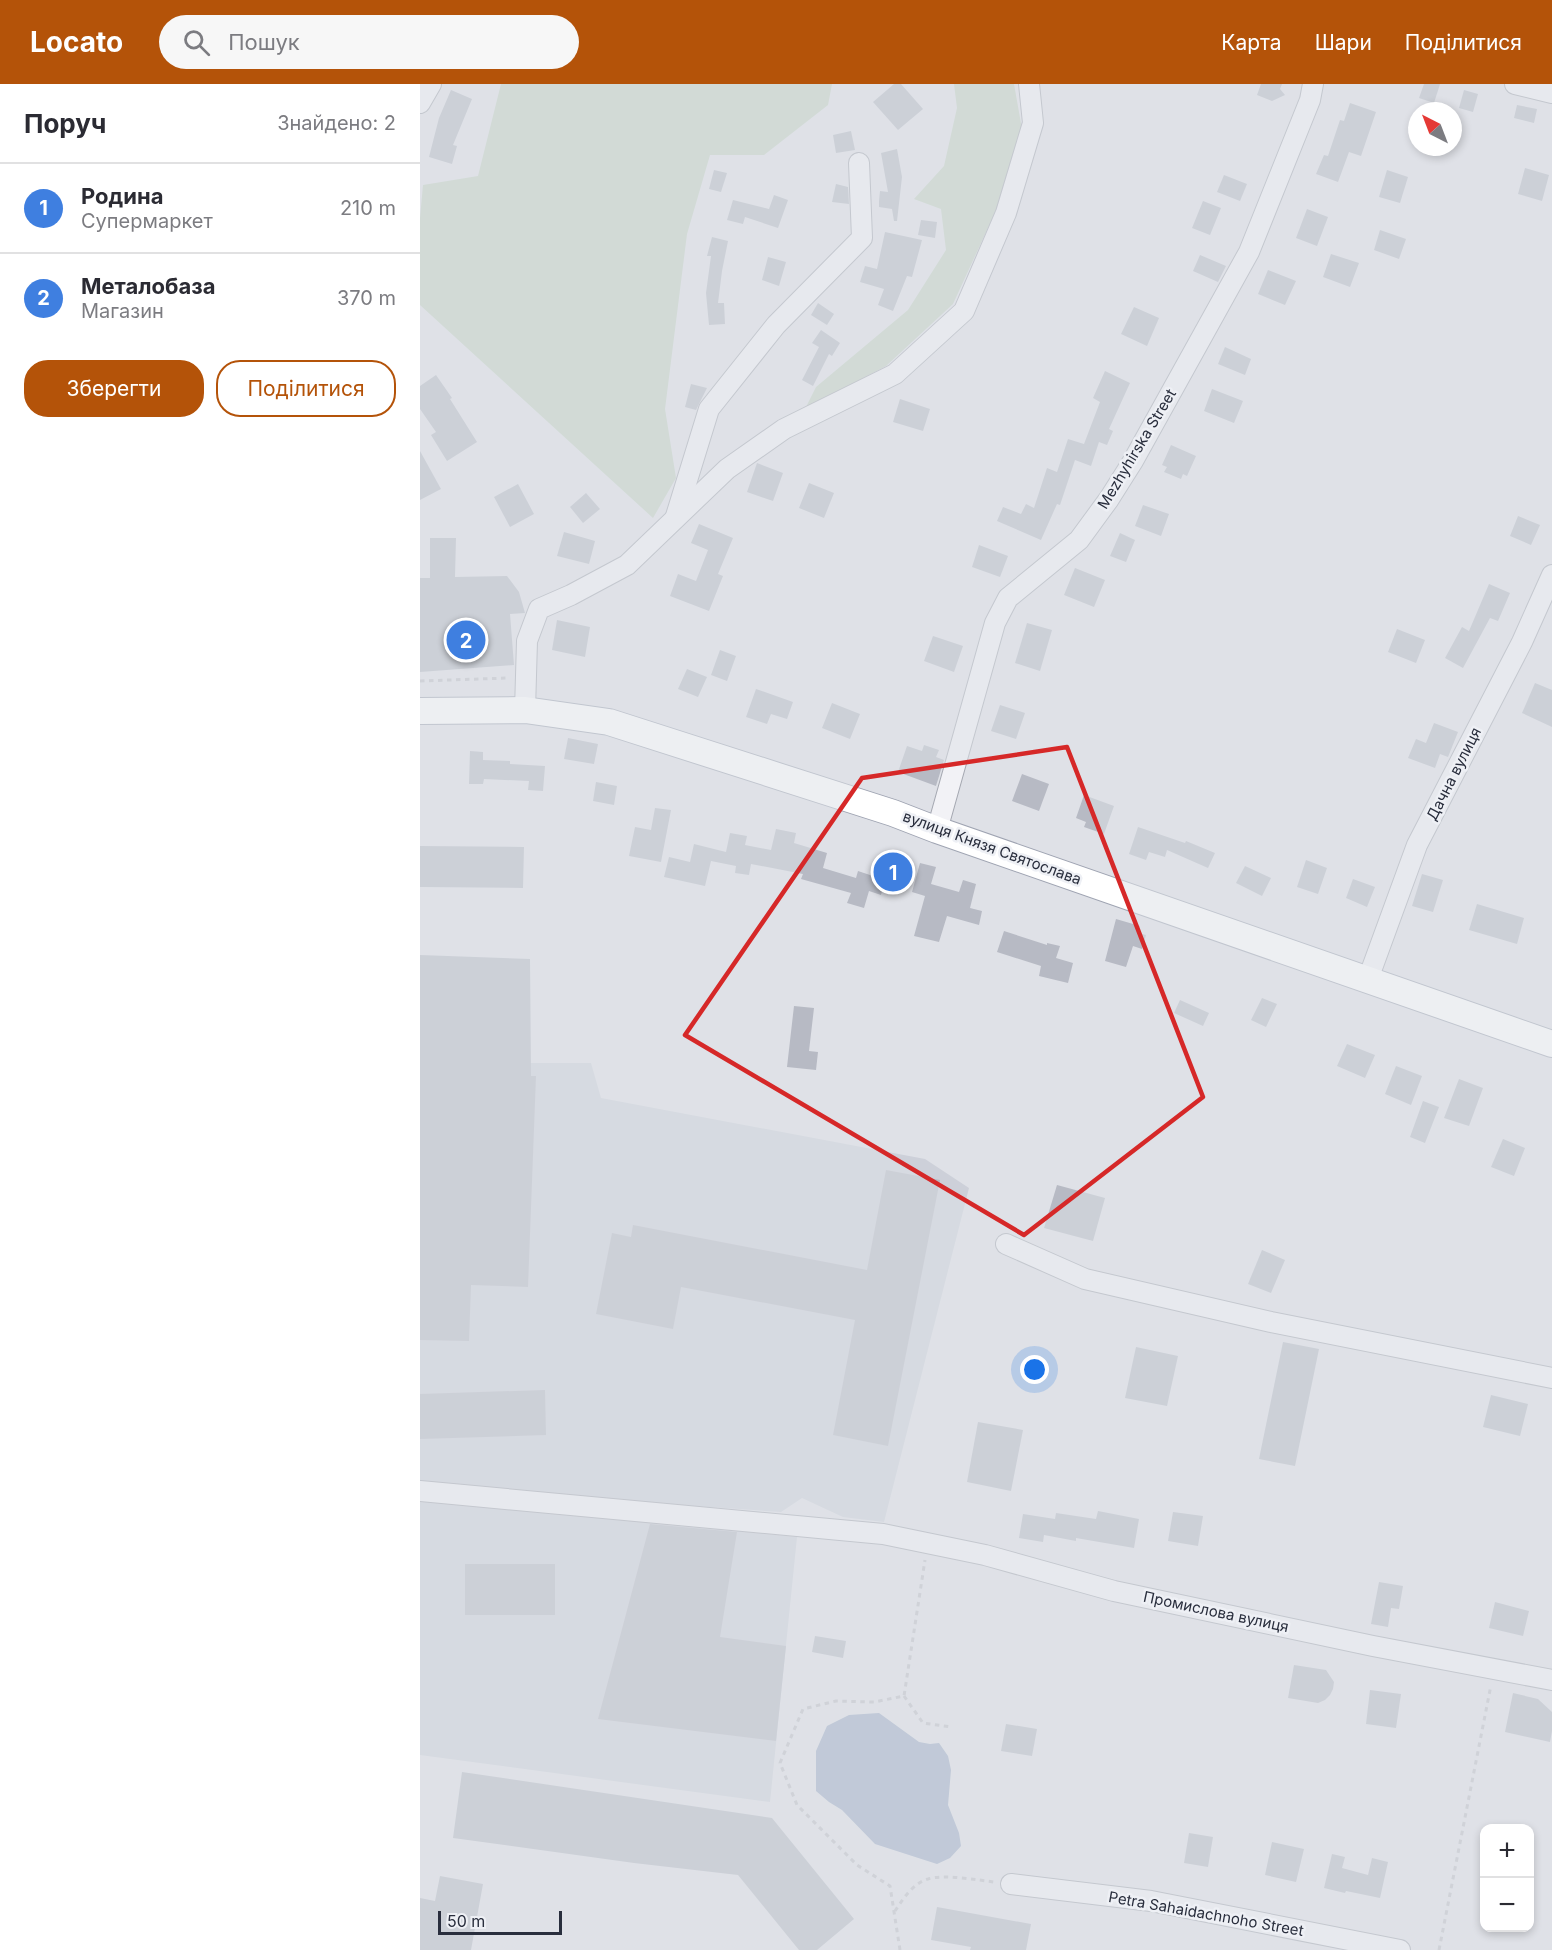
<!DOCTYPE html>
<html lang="uk">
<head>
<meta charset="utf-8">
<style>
  body { margin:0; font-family:Inter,sans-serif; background:#f7f7f7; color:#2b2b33 }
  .controls { position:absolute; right:18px; bottom:18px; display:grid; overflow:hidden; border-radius:12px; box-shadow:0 3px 9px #0003 }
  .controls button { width:54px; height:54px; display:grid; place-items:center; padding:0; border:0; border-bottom:2px solid #e1e1e2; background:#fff; color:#2b2b33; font:30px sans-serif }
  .compass { position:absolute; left:988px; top:18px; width:54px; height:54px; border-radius:50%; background:#fff; box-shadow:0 3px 9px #0003; rotate:318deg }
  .scale { position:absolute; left:18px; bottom:15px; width:124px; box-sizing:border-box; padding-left:6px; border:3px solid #292e3d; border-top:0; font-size:16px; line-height:21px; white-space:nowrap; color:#292e3d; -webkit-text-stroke:4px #eef0f5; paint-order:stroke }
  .you { position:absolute; left:615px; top:1286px; width:21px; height:21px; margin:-15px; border:4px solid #fff; border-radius:50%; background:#1a73e8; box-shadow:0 0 0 9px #1a73e833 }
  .badge { display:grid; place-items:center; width:39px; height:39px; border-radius:50%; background:#b45309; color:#fff; font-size:20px; font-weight:700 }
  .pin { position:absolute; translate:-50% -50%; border:3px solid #fff; box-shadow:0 2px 6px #0006 }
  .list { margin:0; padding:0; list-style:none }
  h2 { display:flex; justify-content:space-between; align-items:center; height:78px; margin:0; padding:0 24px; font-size:26px }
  h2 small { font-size:20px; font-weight:400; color:#7c7c81 }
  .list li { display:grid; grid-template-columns:39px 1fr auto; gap:18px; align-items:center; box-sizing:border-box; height:90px; padding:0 24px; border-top:2px solid #e1e1e2 }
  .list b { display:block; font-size:22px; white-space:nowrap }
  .list p { margin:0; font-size:20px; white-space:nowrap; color:#7c7c81 }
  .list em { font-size:20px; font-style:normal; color:#7c7c81 }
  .actions { display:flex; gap:12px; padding:18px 24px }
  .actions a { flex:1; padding:14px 0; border:2px solid #b45309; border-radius:24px; text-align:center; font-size:21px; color:#b45309 }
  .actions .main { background:#b45309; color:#fff }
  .icon { flex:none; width:33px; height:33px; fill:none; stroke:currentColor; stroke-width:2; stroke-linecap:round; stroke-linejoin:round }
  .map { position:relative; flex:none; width:1132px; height:1866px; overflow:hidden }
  header { display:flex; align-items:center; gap:36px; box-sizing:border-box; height:84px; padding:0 30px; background:#b45309; color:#fff }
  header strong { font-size:28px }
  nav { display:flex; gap:33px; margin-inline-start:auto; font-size:21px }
  .search { width:420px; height:54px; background:#f7f7f7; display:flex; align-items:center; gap:15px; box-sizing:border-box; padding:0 21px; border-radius:33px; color:#7c7c81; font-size:22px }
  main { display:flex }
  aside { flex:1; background:#fff }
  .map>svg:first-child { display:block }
</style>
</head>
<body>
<header>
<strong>Locato</strong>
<div class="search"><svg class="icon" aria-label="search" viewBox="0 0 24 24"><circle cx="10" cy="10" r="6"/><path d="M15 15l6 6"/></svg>Пошук</div>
<nav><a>Карта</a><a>Шари</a><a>Поділитися</a></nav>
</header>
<main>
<aside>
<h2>Поруч<small>Знайдено: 2</small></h2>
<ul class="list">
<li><span class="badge" style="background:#3f7fe0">1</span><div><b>Родина</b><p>Супермаркет</p></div><em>210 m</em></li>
<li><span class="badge" style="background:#3f7fe0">2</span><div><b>Металобаза</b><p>Магазин</p></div><em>370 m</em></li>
</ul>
<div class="actions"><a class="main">Зберегти</a><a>Поділитися</a></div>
</aside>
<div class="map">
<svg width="1132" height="1866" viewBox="0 0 1132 1866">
  <rect width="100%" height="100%" fill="#dfe1e7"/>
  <!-- built -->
  <g fill="#cdd0d9">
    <path d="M 0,979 L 171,979 L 181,1014 L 505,1075 L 549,1104 L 464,1438 L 423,1433 L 382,1414 L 361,1428 L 0,1403 Z"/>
    <path d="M 0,1413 L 377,1453 L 350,1718 L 0,1671 Z"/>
  </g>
  <!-- green -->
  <g fill="#c3d1c1">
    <path d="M 81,0 L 412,0 L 408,21 L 344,71 L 290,71 L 267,150 L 245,325 L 256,394 L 233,434 L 0,221 L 0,134 L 3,101 L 58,92 Z"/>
    <path d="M 534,0 L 594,0 L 602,45 L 578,122 L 533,220 L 466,282 L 385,325 L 396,303 L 488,226 L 526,166 L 521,125 L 494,115 L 524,82 L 537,24 Z"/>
  </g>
  <!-- water -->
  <path fill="#9dabc5" d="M 459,1629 L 499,1658 L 510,1660 L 519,1659 L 528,1672 L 531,1686 L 528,1721 L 539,1749 L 541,1762 L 530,1774 L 517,1780 L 455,1760 L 422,1726 L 409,1718 L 396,1707 L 396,1667 L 407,1642 L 429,1631 Z"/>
  <!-- building -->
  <g fill="#b7bac4">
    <path d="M 474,0 L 481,0 L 503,25 L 478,46 L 453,18 Z"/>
    <path d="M 841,0 L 862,0 L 860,5 L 865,11 L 852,17 L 837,11 Z"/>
    <path d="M 1004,0 L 1020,0 L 1014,19 L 999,14 Z"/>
    <path d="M 31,6 L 52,15 L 33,61 L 37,62 L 32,80 L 9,73 L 19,34 Z"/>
    <path d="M 1044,6 L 1058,10 L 1053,28 L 1039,24 Z"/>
    <path d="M 930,19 L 956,28 L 941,72 L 929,68 L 918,98 L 896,90 L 904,71 L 908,72 L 920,36 L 924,37 Z"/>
    <path d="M 1097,21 L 1117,25 L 1114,39 L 1094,34 Z"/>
    <path d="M 431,47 L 435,66 L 416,69 L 413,51 Z"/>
    <path d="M 477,65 L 482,93 L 477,137 L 474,137 L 472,125 L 459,123 L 459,117 L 460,107 L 468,108 L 461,69 Z"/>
    <path d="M 1105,84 L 1129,91 L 1122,117 L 1098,110 Z"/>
    <path d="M 294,86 L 307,89 L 301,108 L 289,105 Z"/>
    <path d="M 967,86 L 988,93 L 980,119 L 959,113 Z"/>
    <path d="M 804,91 L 827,100 L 820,117 L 797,108 Z"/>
    <path d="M 416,100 L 428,103 L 429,120 L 412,118 Z"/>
    <path d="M 354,111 L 368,116 L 358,144 L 325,133 L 323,140 L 307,136 L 313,116 L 349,125 Z"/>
    <path d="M 783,117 L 801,124 L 790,151 L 772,144 Z"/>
    <path d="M 887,125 L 908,133 L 897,162 L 876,154 Z"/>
    <path d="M 501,136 L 517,138 L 515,154 L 498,151 Z"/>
    <path d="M 960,146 L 986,155 L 979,175 L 954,166 Z"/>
    <path d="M 465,148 L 502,156 L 492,193 L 487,192 L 473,227 L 458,221 L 464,205 L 440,198 L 445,182 L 457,185 Z"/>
    <path d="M 292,153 L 308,157 L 302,187 L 298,219 L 304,219 L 305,240 L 289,241 L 286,209 L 291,172 L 287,172 Z"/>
    <path d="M 911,170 L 939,179 L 930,203 L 903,193 Z"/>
    <path d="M 780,171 L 806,182 L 798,198 L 773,187 Z"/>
    <path d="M 348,173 L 366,178 L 359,202 L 342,196 Z"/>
    <path d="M 848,186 L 876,197 L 865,221 L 838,210 Z"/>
    <path d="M 398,219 L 414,230 L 407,241 L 391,231 Z"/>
    <path d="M 714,223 L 739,234 L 727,262 L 701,250 Z"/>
    <path d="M 401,246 L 420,259 L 412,272 L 409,270 L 393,302 L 382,296 L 399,263 L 392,259 Z"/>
    <path d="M 805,263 L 831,275 L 825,291 L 798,280 Z"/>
    <path d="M 685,287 L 710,299 L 689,345 L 693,347 L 687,361 L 679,358 L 671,382 L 655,376 L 640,421 L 637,420 L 621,456 L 577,437 L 583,423 L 601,430 L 606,420 L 614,424 L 627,384 L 637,388 L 648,355 L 664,360 L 680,318 L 673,314 Z"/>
    <path d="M 16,291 L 32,314 L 30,315 L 57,358 L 27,377 L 11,351 L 16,348 L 0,325 L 0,302 Z"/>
    <path d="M 271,300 L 287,304 L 276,326 L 265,323 Z"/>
    <path d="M 792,305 L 823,317 L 814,339 L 784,327 Z"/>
    <path d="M 480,315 L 510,325 L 503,347 L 473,338 Z"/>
    <path d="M 751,361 L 776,372 L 767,392 L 763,390 L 761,395 L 744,388 L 747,383 L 742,381 Z"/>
    <path d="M 0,367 L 21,405 L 0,416 Z"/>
    <path d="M 337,379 L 363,389 L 353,417 L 327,408 Z"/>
    <path d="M 389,399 L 414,409 L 404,434 L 379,424 Z"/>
    <path d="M 98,400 L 114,430 L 90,443 L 74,413 Z"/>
    <path d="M 166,409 L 180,425 L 163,439 L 150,423 Z"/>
    <path d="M 723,421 L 749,430 L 741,452 L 715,442 Z"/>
    <path d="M 1098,432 L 1120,441 L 1111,461 L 1090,452 Z"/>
    <path d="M 279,440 L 313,454 L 298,490 L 303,492 L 289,527 L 250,512 L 258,490 L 276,497 L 288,466 L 271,459 Z"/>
    <path d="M 144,448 L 175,457 L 169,480 L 137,472 Z"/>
    <path d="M 700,449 L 715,456 L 706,478 L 690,472 Z"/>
    <path d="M 10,454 L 36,454 L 35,493 L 87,492 L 99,508 L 105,529 L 90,530 L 94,581 L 0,588 L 0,494 L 10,494 Z"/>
    <path d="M 559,461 L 588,472 L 580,493 L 552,483 Z"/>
    <path d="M 655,484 L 685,496 L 674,523 L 644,511 Z"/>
    <path d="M 1069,500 L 1090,509 L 1078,537 L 1070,534 L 1043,584 L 1025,574 L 1042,543 L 1049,547 Z"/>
    <path d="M 137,536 L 170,543 L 165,573 L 132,566 Z"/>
    <path d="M 607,539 L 632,546 L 620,587 L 595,579 Z"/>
    <path d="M 977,545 L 1005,556 L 996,579 L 968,568 Z"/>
    <path d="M 513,552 L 543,562 L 534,588 L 504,577 Z"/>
    <path d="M 300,566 L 316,572 L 307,597 L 291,591 Z"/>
    <path d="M 267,585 L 287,593 L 278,613 L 258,605 Z"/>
    <path d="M 1115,599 L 1132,606 L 1132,643 L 1102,629 Z"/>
    <path d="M 336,605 L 373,618 L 367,635 L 351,630 L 347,640 L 326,633 Z"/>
    <path d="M 412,619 L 440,630 L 430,655 L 402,644 Z"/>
    <path d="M 580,621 L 605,629 L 596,655 L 571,647 Z"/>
    <path d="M 1014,639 L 1038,648 L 1028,673 L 1020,670 L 1015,684 L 988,674 L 996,655 L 1006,659 Z"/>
    <path d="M 148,654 L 178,660 L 174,680 L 144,675 Z"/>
    <path d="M 504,661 L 519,666 L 516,673 L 524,676 L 516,702 L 478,688 L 487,662 L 502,667 Z"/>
    <path d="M 50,667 L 63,668 L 63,676 L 90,677 L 90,680 L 125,682 L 123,707 L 108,706 L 109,697 L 64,695 L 63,700 L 49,700 Z"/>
    <path d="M 602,690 L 629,700 L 619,727 L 592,717 Z"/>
    <path d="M 176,698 L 197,702 L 194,721 L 173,717 Z"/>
    <path d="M 664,711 L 694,722 L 684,750 L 664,743 L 666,738 L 656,734 Z"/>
    <path d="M 235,724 L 251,726 L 241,778 L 209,772 L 215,743 L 231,746 Z"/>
    <path d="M 718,743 L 765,759 L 766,757 L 795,769 L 788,784 L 747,766 L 745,773 L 729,768 L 726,776 L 709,770 Z"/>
    <path d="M 356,745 L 376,749 L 374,759 L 407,769 L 403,784 L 436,794 L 438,787 L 465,796 L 461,811 L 449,807 L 444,824 L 427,819 L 431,809 L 381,795 L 383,790 L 331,780 L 329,791 L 315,789 L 316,782 L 291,777 L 285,802 L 244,793 L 249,773 L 270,778 L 274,760 L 306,768 L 310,749 L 327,752 L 325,761 L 351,766 Z"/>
    <path d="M 0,762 L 104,763 L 103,804 L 0,803 Z"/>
    <path d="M 886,776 L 907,784 L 898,810 L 877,803 Z"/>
    <path d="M 500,779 L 516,783 L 511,800 L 539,808 L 543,796 L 556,800 L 550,824 L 562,827 L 559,841 L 527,832 L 519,858 L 494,852 L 505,812 L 492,808 Z"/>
    <path d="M 825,782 L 851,794 L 842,812 L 816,799 Z"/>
    <path d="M 1002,790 L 1023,796 L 1013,828 L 992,822 Z"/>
    <path d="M 933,795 L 955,803 L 947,823 L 926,814 Z"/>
    <path d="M 1057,820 L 1104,834 L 1097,860 L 1049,846 Z"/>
    <path d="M 696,835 L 720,842 L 718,849 L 726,851 L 722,865 L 713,862 L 706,883 L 685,877 Z"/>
    <path d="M 584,847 L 627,861 L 627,859 L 640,862 L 636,874 L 653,879 L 648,899 L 619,892 L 621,882 L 577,868 Z"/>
    <path d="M 0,871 L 110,875 L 111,992 L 116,992 L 108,1203 L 51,1201 L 49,1257 L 0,1256 Z"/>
    <path d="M 842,914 L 857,920 L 846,943 L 831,936 Z"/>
    <path d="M 760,916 L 789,929 L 783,942 L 754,929 Z"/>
    <path d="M 374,922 L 394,924 L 389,967 L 398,968 L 396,986 L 367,983 Z"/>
    <path d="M 927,960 L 955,971 L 945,994 L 917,982 Z"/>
    <path d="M 976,982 L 1002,992 L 991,1021 L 965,1010 Z"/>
    <path d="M 1039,995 L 1063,1004 L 1049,1042 L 1024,1034 Z"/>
    <path d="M 1003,1017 L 1019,1023 L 1005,1059 L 990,1053 Z"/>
    <path d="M 1083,1055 L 1105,1064 L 1094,1092 L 1071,1083 Z"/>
    <path d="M 466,1086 L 520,1096 L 468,1362 L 413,1351 L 435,1236 L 261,1203 L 253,1245 L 176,1230 L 192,1149 L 211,1153 L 213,1141 L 447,1186 Z"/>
    <path d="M 637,1101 L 685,1114 L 673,1157 L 624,1144 Z"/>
    <path d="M 842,1166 L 865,1176 L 851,1209 L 828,1200 Z"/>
    <path d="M 863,1258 L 899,1265 L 875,1382 L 839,1375 Z"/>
    <path d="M 716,1263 L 758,1272 L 747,1322 L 705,1314 Z"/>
    <path d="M 125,1306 L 126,1351 L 0,1355 L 0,1310 Z"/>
    <path d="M 1071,1311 L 1108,1320 L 1100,1352 L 1063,1343 Z"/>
    <path d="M 558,1338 L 603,1346 L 591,1407 L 547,1398 Z"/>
    <path d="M 678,1427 L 719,1435 L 714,1464 L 656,1454 L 656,1457 L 624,1451 L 623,1458 L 599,1454 L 603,1430 L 635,1435 L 636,1429 L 676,1435 Z"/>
    <path d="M 753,1428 L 783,1432 L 778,1462 L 748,1457 Z"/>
    <path d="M 230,1440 L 317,1448 L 300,1553 L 366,1562 L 356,1657 L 178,1635 Z"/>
    <rect x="45" y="1480" width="90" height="51"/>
    <path d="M 959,1498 L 983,1502 L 979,1525 L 971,1524 L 968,1543 L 951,1540 Z"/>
    <path d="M 1075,1518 L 1109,1527 L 1103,1552 L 1069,1544 Z"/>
    <path d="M 395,1552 L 426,1557 L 423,1574 L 392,1568 Z"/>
    <path d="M 874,1581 L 906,1586 L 914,1598 L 913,1605 L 910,1611 L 905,1616 L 898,1619 L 868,1614 Z"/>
    <path d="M 950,1606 L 981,1610 L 976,1644 L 946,1640 Z"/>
    <path d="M 1093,1609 L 1118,1615 L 1132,1628 L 1132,1647 L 1130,1658 L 1085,1648 Z"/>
    <path d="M 586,1640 L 617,1645 L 612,1672 L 581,1667 Z"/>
    <path d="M 42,1688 L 352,1734 L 434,1835 L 397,1866 L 379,1866 L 318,1791 L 214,1779 L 33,1754 Z"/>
    <path d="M 769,1749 L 793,1753 L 788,1783 L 764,1779 Z"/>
    <path d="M 852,1758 L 884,1765 L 876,1798 L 845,1791 Z"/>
    <path d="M 912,1770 L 925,1773 L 922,1784 L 948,1791 L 952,1774 L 968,1778 L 960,1814 L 926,1807 L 925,1809 L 904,1804 Z"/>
    <path d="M 20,1792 L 63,1800 L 51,1866 L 0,1866 L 0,1814 L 15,1817 Z"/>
    <path d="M 517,1823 L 611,1840 L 606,1866 L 550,1866 L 551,1863 L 511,1856 Z"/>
  </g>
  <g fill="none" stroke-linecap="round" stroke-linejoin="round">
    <!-- minor casing -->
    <g stroke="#a5a8b1" stroke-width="22">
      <g id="minor">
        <path d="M 1095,0 L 1132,9"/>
        <path d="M 0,19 L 11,0"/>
        <path d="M 256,432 L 289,325 L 356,241 L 442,154 L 439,79"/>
        <path d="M 105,626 L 107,557 L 119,525 L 151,511 L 207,481 L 307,385 L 364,345 L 475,290 L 544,227 L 586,129 L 613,39 L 609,0"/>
        <path d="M 517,746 L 575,539 L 588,514 L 659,456 L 689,415 L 713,377 L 829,168 L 890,16 L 893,0"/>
        <path d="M 948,895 L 997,761 L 1102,558 L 1132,491"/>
        <path d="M 586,1160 L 665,1195 L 851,1238 L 1132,1294"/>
        <path d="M 0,1407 L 463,1450 L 565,1471 L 694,1507 L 953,1562 L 1132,1596"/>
        <path d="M 591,1800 L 731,1817 L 980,1866"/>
      </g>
    </g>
    <!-- major casing -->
    <g stroke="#9fa4b2" stroke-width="28">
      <path id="major" d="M 0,627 L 105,626 L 189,638 L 473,729 L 517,746 L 1132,960"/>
    </g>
    <!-- path -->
    <g stroke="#bebfc6" stroke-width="3" stroke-dasharray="4.5 4.5" stroke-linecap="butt">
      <path d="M 0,597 L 88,594"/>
      <path d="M 484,1612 L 503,1639 L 531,1643"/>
      <path d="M 475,1827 C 483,1815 493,1799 508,1795 C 524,1790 558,1796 574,1798"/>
      <path d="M 480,1866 L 470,1802 L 437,1781 L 377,1721 L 360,1679 L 383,1625 L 416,1617 L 454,1618 L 484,1612 L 505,1476"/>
      <path d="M 1019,1866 L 1071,1601"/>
    </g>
    <!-- minor -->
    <use href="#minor" stroke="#f2f2f6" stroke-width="20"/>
    <!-- major -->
    <use href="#major" stroke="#fff" stroke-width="26"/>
  </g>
  <!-- marked area -->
  <path d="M0 0H1132V1866H0ZM 647,663 L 783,1013 L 604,1151 L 265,951 L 442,694 Z" fill="#dfe1e7" fill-opacity=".55" fill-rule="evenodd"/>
  <path fill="none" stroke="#d62828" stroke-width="4.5" stroke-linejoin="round" d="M 647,663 L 783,1013 L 604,1151 L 265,951 L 442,694 Z"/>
  <g text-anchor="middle" stroke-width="5" stroke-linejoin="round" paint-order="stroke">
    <!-- street labels -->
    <g font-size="15" fill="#292e3d" stroke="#eef0f5">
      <text transform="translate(717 365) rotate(-59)" y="5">Mezhyhirska Street</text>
      <text transform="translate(1034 690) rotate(-63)" y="5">Дачна вулиця</text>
      <text transform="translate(572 764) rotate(20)" y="5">вулиця Князя Святослава</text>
      <text transform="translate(796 1528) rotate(12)" y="5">Промислова вулиця</text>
      <text transform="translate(786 1830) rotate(10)" y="5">Petra Sahaidachnoho Street</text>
    </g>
  </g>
</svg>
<div class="controls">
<button>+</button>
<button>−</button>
</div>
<svg class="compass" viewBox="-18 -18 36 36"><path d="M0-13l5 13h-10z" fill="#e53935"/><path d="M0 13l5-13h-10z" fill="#7c7c81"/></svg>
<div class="scale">50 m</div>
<div class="you"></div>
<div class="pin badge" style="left:473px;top:788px;background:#3f7fe0">1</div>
<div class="pin badge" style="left:46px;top:556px;background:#3f7fe0">2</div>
</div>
</main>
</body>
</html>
